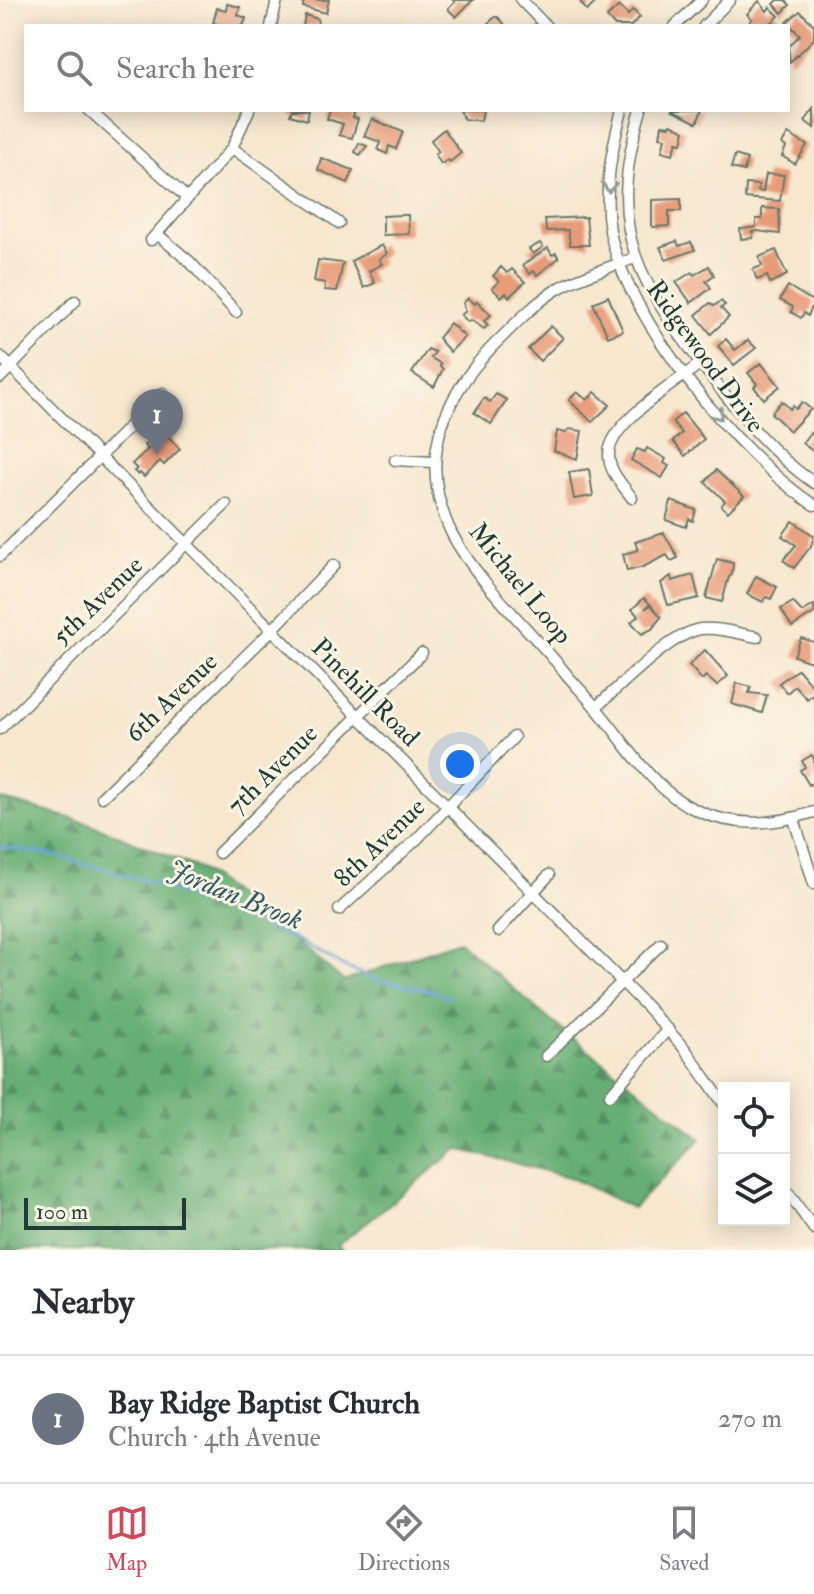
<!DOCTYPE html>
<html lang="en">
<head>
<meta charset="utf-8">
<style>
  body { margin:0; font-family:"IM FELL Double Pica",serif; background:#f7f7f7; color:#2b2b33 }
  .controls { position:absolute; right:24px; bottom:24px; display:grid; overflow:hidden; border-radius:0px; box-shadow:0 4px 20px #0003 }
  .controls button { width:72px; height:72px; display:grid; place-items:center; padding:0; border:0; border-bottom:2px solid #e1e1e2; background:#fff; color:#2b2b33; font:40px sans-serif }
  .scale { position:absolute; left:24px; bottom:20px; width:162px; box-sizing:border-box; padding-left:8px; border:4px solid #1f3d34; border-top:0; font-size:22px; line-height:28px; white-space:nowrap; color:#1f3d34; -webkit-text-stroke:6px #fcf5e5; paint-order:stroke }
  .you { position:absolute; left:460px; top:764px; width:28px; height:28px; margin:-20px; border:6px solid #fff; border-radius:50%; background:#1a73e8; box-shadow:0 0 0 12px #1a73e833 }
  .badge { display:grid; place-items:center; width:52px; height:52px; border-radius:50%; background:#d1495b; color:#fff; font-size:26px; font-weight:700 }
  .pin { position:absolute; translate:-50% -66px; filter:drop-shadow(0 2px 4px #0008) }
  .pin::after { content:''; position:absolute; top:42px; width:28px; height:24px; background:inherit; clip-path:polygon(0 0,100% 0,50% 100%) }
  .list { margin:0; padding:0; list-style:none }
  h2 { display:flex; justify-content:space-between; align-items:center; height:104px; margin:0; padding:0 32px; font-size:34px }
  h2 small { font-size:26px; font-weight:400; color:#7c7c81 }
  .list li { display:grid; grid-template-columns:52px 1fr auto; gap:24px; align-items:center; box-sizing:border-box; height:128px; padding:0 32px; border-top:2px solid #e1e1e2 }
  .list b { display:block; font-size:30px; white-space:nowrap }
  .list p { margin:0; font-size:26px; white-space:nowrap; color:#7c7c81 }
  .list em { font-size:26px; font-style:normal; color:#7c7c81 }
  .icon { flex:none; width:44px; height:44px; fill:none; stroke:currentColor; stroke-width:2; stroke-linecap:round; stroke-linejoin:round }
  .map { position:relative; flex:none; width:814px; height:1250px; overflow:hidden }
  .search { position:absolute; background:#fff; box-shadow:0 4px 20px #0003; left:24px; right:24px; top:24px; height:88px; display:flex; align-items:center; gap:20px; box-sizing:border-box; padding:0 28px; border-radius:0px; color:#7c7c81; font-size:30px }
  .sheet { height:232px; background:#fff }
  nav { display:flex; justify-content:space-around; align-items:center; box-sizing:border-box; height:112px; border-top:2px solid #e1e1e2; background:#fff; font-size:22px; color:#7c7c81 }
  nav a { display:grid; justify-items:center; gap:4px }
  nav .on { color:#d1495b }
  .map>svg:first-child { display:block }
</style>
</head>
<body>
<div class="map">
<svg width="814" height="1250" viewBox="0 0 814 1250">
  <defs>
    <pattern id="forest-firs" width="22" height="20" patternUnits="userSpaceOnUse" patternTransform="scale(2)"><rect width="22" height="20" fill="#66ae75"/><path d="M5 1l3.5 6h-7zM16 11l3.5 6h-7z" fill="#538f61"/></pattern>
  </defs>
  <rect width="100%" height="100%" fill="#fcf5e5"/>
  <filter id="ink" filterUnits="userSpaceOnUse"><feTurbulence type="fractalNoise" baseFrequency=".0125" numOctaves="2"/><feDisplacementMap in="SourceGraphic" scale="16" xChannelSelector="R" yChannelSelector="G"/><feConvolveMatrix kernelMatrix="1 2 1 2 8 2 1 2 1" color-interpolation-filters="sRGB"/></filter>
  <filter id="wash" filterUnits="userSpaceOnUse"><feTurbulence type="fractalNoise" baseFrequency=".006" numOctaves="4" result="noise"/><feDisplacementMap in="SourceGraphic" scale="32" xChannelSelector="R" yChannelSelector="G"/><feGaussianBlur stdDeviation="1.8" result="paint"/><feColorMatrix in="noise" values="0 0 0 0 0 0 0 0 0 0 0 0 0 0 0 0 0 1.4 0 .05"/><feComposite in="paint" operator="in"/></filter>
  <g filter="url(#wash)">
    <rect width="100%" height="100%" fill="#f7e7cf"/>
    <!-- forest -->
    <path fill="url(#forest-firs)" stroke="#427654" stroke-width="2" d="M 0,799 L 88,823 L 200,869 L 277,925 L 344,981 L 459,941 L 545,1016 L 701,1139 L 633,1208 L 569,1177 L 458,1149 L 338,1245 L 342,1250 L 0,1250 Z"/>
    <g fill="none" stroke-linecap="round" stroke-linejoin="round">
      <!-- stream -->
      <path stroke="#60a2d4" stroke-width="3" d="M 0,847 L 53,855 L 151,882 L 300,941 L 344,967 L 378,980 L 424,989 L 450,997"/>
    </g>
    <g id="blocks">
      <!-- building -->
      <g fill="#e89b79">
        <path d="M 304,0 L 329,0 L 326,13 L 303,7 Z"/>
        <path d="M 453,0 L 473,0 L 456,17 L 448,9 L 455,2 Z"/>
        <path d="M 579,0 L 598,0 L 587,11 Z"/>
        <path d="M 778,0 L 785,0 L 790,5 L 782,13 L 774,4 Z"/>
        <path d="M 759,1 L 767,11 L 770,7 L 779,16 L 768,26 L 750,26 L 748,24 L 752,19 L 747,14 Z"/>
        <path d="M 227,4 L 240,7 L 238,15 L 246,18 L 243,26 L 225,26 L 213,23 L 217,8 L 226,10 Z"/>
        <path d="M 619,6 L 628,15 L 633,10 L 640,17 L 631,26 L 615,26 L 607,17 Z"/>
        <path d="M 800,11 L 814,25 L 814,39 L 790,62 L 788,47 L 800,35 L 787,22 Z"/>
        <path d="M 305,15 L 318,19 L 317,26 L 303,26 Z"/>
        <path d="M 495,17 L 498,17 L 506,26 L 485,26 Z"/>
        <path d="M 814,109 L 814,128 L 805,121 Z"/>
        <path d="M 292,110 L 309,110 L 307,120 L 290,115 Z"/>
        <path d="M 330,110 L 355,110 L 353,118 L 358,119 L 352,138 L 339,135 L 343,124 L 327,119 Z"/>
        <path d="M 460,110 L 483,110 L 481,121 L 464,119 Z"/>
        <path d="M 671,110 L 702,110 L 697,123 Z"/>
        <path d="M 372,119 L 403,132 L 396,149 L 389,146 L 387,154 L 378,150 L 380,142 L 364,136 Z"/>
        <path d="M 671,124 L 685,131 L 682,143 L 677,142 L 673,154 L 662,151 L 665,138 L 660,137 L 662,125 L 670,126 Z"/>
        <path d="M 444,129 L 461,153 L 450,162 L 448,160 L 441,164 L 435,154 L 439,152 L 431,140 Z"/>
        <path d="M 788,134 L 807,145 L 795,164 L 782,156 L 786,147 L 782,144 Z"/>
        <path d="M 359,143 L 367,146 L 360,155 L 355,152 Z"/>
        <path d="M 735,155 L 747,159 L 744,171 L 731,168 Z"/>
        <path d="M 321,158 L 353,170 L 348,183 L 318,170 Z"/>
        <path d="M 766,174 L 784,175 L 780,201 L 745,198 L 746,184 L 759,185 L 758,191 L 763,192 Z"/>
        <path d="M 681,199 L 681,211 L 669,211 L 669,226 L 652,227 L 652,200 Z"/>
        <path d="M 762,208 L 779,209 L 780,234 L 757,231 L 752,232 L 753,238 L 741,239 L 740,229 L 756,227 L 756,219 L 762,219 Z"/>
        <path d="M 401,215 L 408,215 L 409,234 L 383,235 L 383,216 Z"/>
        <path d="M 586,217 L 589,245 L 570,245 L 568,230 L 546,231 L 545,219 Z"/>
        <path d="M 677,241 L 679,246 L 691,242 L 695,250 L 666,260 L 660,247 Z"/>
        <path d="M 540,243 L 543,247 L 533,254 L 529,249 Z"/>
        <path d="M 382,245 L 387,254 L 379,259 L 382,264 L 369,271 L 375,283 L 364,288 L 351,261 Z"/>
        <path d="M 548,248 L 552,255 L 556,253 L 559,258 L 537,275 L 534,271 L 530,274 L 523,265 Z"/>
        <path d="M 776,250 L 787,275 L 770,283 L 767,276 L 757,280 L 753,269 L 762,266 L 759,257 Z"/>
        <path d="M 318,260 L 343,263 L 337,291 L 325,290 L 325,283 L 314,281 Z"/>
        <path d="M 709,266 L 714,275 L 706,281 L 711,288 L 691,303 L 676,282 L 692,272 L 694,275 Z"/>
        <path d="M 501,267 L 507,273 L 512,269 L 525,282 L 509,297 L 506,293 L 501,297 L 492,288 L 499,281 L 493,276 Z"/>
        <path d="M 788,286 L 814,302 L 808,316 L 804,313 L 801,318 L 791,312 L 793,307 L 780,300 Z"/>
        <path d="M 608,296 L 623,331 L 608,337 L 593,303 Z"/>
        <path d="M 468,298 L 475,304 L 477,301 L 491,315 L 484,321 L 488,325 L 484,329 L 471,320 L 468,322 L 461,315 L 466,311 L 463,303 Z"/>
        <path d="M 721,301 L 725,305 L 721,308 L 729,317 L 711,334 L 696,315 L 710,303 L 714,306 Z"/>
        <path d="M 450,323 L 465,337 L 450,352 L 438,338 Z"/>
        <path d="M 551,326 L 563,338 L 540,361 L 528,349 Z"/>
        <path d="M 726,339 L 735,350 L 748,340 L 756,348 L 734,365 L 718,346 Z"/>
        <path d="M 428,349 L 435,352 L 431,358 L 441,364 L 440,366 L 443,369 L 434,387 L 412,373 Z"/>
        <path d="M 761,363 L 780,386 L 764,399 L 754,387 L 757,384 L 748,373 Z"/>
        <path d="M 577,392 L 587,400 L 595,392 L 610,405 L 592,422 L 569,400 Z"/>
        <path d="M 496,394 L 507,400 L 491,424 L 474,413 L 484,398 L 490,402 Z"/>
        <path d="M 782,401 L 790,409 L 793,406 L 796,409 L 802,402 L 811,409 L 790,431 L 771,413 Z"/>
        <path d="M 683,413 L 704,439 L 685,456 L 673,441 L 682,433 L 672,422 Z"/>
        <path d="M 161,429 L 180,449 L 164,465 L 160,461 L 144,477 L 140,473 L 138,475 L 134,471 L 137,469 L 132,464 L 148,449 L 144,445 Z"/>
        <path d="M 569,429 L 582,431 L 577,459 L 554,451 L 557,431 L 565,433 Z"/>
        <path d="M 810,433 L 814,436 L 814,452 L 802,443 Z"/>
        <path d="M 647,448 L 666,459 L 664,463 L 669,466 L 662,478 L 631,460 L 637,449 L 645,452 Z"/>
        <path d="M 589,469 L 593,496 L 574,499 L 569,472 Z"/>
        <path d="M 716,470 L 744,496 L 728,512 L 721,506 L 725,501 L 705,482 Z"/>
        <path d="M 671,501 L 696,510 L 693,521 L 689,519 L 686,527 L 666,520 Z"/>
        <path d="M 793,521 L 814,536 L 811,546 L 794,568 L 783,560 L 796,545 L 782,536 Z"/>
        <path d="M 664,533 L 678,558 L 671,561 L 667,555 L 643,567 L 627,571 L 623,554 L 638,550 L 635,542 Z"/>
        <path d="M 717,559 L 733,563 L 732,575 L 729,577 L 722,602 L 706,598 Z"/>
        <path d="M 693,575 L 699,598 L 668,605 L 661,583 L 671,576 L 672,581 Z"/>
        <path d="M 756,576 L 777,587 L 771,599 L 766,597 L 763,602 L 747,594 Z"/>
        <path d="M 644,598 L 650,604 L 645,609 L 651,605 L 661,617 L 652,629 L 642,634 L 631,622 L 638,616 L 632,609 Z"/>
        <path d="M 793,602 L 802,612 L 814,605 L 814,613 L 792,627 L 781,609 Z"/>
        <path d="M 801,638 L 814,642 L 814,663 L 794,656 Z"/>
        <path d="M 705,650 L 728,676 L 717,686 L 706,676 L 702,680 L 689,665 Z"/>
        <path d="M 798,669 L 814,688 L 814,698 L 811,695 L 807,699 L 795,686 L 787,693 L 779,683 Z"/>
        <path d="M 737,683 L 751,687 L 749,693 L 767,695 L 762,713 L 732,704 Z"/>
        <path d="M 812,755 L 814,759 L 814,782 L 809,785 L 800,770 L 805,767 L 802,761 Z"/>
      </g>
    </g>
  </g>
  <g filter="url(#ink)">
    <use href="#blocks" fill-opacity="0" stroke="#6b786a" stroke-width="2"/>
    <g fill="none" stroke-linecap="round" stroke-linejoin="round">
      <!-- minor casing -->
      <g stroke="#6b786a" stroke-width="13">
        <g id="minor">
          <path d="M 521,0 L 546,26"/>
          <path d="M 271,26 L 277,0"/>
          <path d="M 675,26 L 702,0"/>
          <path d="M 704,26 L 730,0"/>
          <path d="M 89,110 L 187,198"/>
          <path d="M 622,110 C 612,148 603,191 610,231 C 626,319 740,457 814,505"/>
          <path d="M 641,110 C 604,234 639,282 712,378 C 742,417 773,455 814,483"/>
          <path d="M 232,148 L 339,223"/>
          <path d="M 157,234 L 189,261 L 236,312"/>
          <path d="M 151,240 L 232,148 L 249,110"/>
          <path d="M 635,258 C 610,267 584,275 561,287 C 540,299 522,317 505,334 C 447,389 413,455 452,534 C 475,579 530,630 563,670 C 573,683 585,694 595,707 C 627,743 650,789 696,810 C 735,828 774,825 814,812"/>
          <path d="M 0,356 L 646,1006 L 685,1049 L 724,1104"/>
          <path d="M 0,378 L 75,301"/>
          <path d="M 395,460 L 433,462"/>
          <path d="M 632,498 C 623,485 608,471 609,454 C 610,422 677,382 701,363"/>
          <path d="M 0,556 L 163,393"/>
          <path d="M 596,707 C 620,687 671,633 701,629 C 719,627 740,634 757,637"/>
          <path d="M 0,729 L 226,504"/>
          <path d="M 102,797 L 273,629 L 334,565"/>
          <path d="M 794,819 L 814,884"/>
          <path d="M 219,853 L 422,653"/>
          <path d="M 339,910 L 417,839 L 514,737"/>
          <path d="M 498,931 L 549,875"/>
          <path d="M 546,1056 L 661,944"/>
          <path d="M 610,1095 L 668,1029"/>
          <path d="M 784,1187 L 814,1229"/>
        </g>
      </g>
      <!-- minor -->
      <use href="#minor" stroke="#fff" stroke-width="10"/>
    </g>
    <!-- one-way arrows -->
    <defs><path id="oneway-chevron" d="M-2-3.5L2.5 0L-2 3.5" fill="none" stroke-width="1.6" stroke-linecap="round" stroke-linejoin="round" transform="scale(2)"/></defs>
    <g stroke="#8f9e9a">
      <use href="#oneway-chevron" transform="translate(609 187) rotate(94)"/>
      <use href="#oneway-chevron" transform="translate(718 415) rotate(51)"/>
    </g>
  </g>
  <g text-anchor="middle" stroke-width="6" stroke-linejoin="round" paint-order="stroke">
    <!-- street labels -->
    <g font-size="26" fill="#1f3d34" stroke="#fcf5e5">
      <text transform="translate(706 356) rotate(54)" y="9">Ridgewood Drive</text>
      <text transform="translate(521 583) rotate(51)" y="9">Michael Loop</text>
      <text transform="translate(97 600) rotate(-44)" y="9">5th Avenue</text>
      <text transform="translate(366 692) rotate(45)" y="9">Pinehill Road</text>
      <text transform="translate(171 697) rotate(-44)" y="9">6th Avenue</text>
      <text transform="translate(272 769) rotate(-45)" y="9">7th Avenue</text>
      <text transform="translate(379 842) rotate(-44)" y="9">8th Avenue</text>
    </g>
    <!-- water labels -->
    <g font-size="28" font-style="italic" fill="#325b64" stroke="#fcf5e5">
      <text transform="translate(236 894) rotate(22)" y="10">Jordan Brook</text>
    </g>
  </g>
</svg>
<div class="controls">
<button><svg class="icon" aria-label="locate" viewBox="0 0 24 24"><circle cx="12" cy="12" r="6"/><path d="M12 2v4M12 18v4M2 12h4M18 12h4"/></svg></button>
<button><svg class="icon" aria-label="layers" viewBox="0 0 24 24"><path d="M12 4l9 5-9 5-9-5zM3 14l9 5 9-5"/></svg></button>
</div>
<div class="scale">100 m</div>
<div class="you"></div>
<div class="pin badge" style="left:157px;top:455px;background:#6b7280">1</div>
<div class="search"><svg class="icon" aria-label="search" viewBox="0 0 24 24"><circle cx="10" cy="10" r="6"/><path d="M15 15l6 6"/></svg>Search here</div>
</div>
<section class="sheet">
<h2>Nearby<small></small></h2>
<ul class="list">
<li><span class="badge" style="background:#6b7280">1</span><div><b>Bay Ridge Baptist Church</b><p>Church · 4th Avenue</p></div><em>270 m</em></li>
</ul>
</section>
<nav>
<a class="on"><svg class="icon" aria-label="map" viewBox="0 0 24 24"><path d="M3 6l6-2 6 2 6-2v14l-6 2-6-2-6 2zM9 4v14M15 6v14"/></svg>Map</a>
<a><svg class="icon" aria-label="directions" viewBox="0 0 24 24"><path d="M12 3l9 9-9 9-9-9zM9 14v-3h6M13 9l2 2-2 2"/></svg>Directions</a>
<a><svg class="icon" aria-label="saved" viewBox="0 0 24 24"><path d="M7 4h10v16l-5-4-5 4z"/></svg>Saved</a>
</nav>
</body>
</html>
